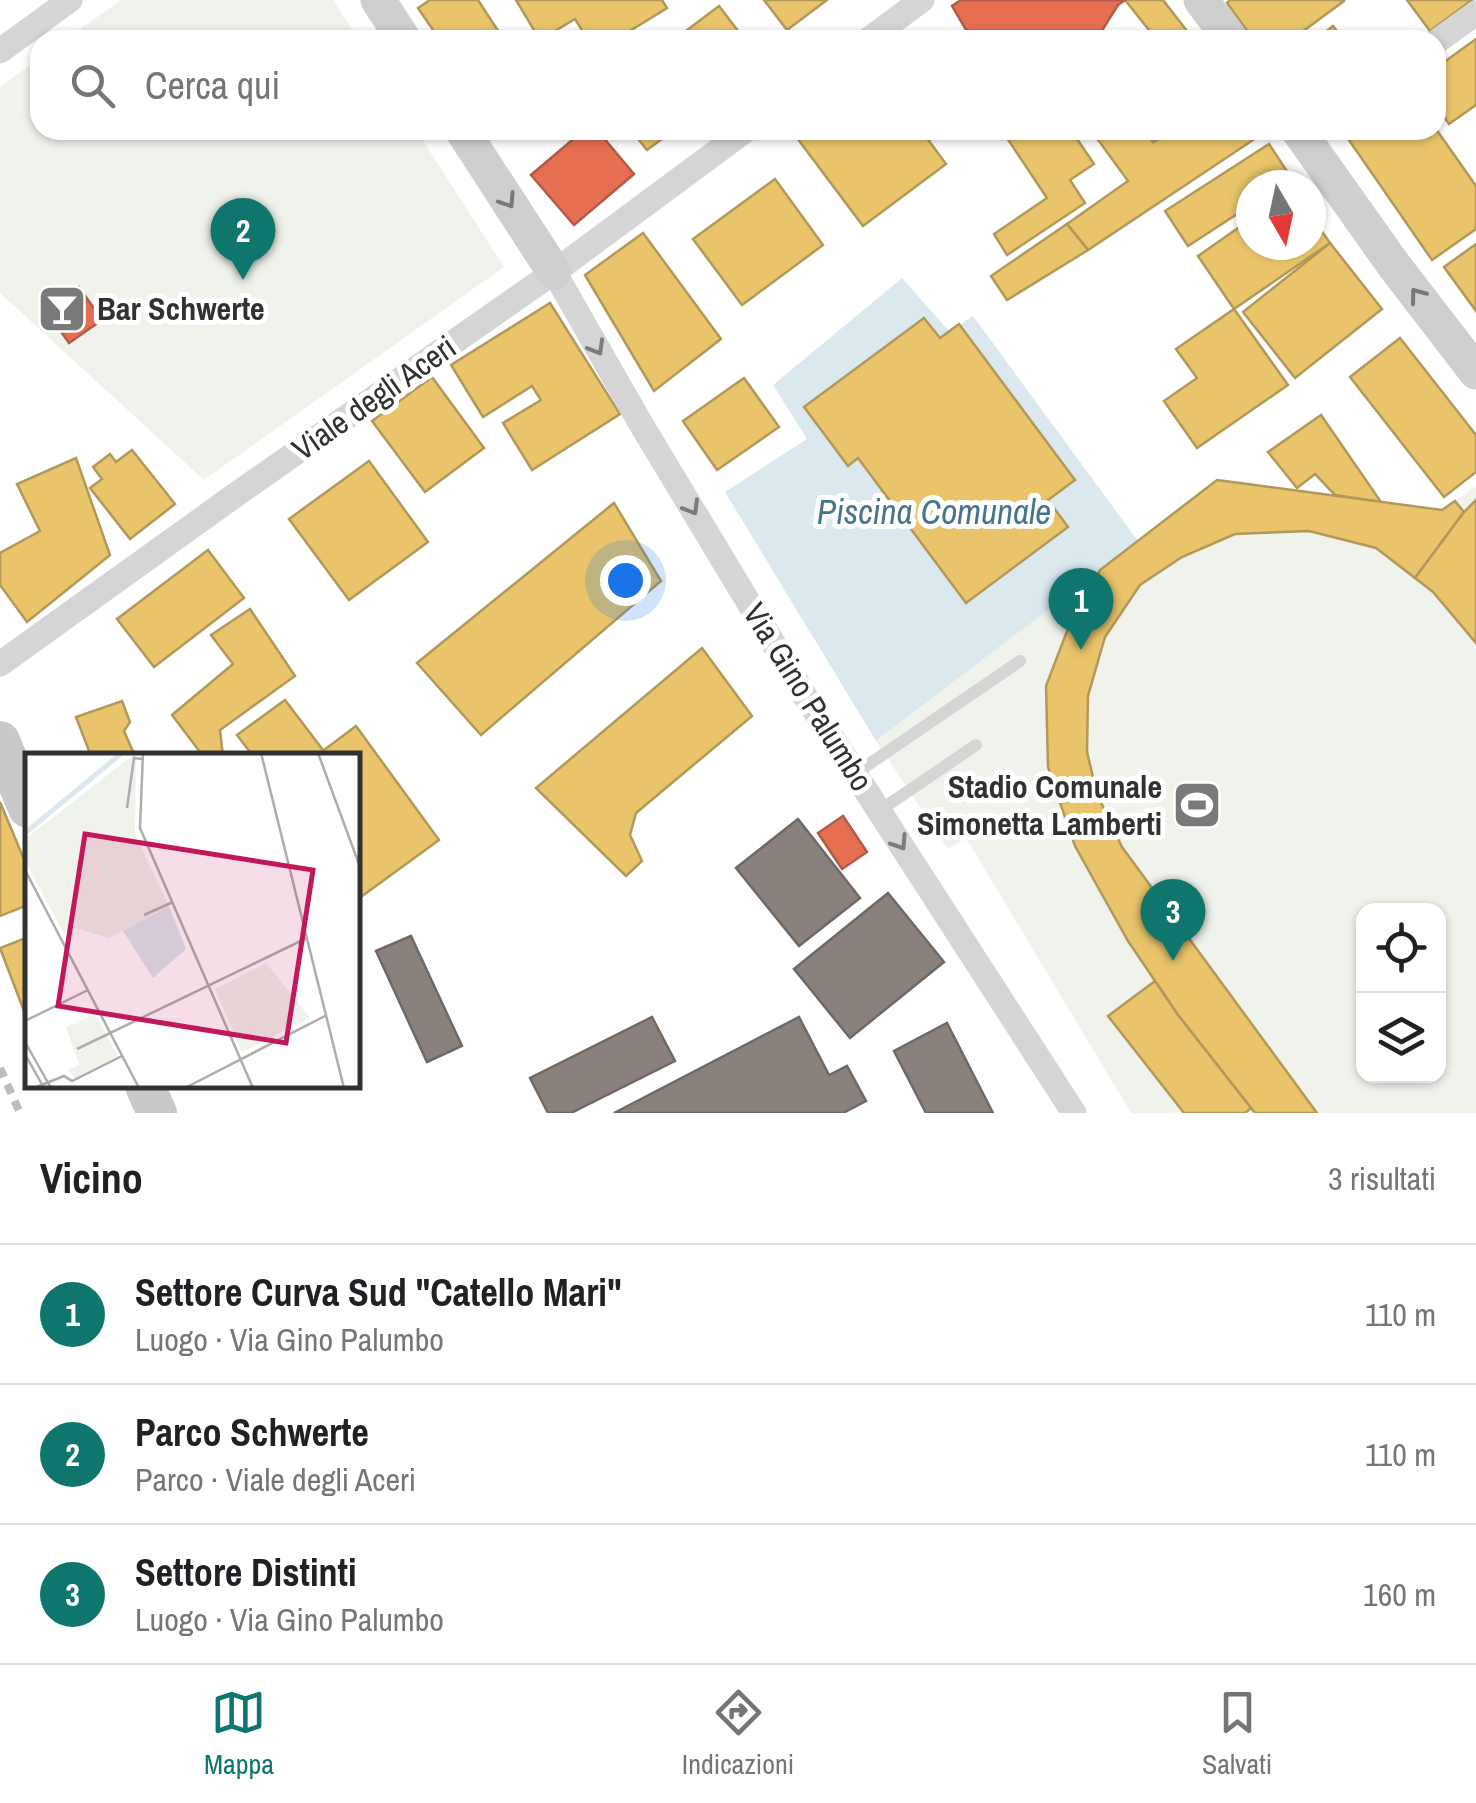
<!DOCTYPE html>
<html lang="it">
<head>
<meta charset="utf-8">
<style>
  body { margin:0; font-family:"Archivo Narrow",sans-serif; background:#f6f6f6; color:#202124 }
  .controls { position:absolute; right:30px; bottom:30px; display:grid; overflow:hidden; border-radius:20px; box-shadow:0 2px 8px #0004 }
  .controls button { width:90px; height:90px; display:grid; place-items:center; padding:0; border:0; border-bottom:2px solid #e0e0e0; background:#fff; color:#202124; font:50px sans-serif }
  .compass { position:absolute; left:1236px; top:170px; width:90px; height:90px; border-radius:50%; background:#fff; box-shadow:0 2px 8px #0004; rotate:171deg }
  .you { position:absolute; left:625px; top:580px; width:35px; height:35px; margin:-25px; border:8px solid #fff; border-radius:50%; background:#1a73e8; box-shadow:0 0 0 15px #1a73e833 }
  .badge { display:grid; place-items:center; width:65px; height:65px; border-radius:50%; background:#0f766e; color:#fff; font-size:32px; font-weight:700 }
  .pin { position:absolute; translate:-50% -82px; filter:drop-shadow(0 2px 5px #0008) }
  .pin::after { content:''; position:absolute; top:52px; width:35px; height:30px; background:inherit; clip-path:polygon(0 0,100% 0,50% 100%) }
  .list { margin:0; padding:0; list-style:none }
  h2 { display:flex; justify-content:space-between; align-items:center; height:130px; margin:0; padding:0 40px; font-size:42px }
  h2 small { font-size:32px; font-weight:400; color:#757577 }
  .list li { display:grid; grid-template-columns:65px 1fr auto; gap:30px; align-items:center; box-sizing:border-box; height:140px; padding:0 40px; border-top:2px solid #e0e0e0 }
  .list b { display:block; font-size:38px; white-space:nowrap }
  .list p { margin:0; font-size:32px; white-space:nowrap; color:#757577 }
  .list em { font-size:32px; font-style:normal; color:#757577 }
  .icon { flex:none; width:55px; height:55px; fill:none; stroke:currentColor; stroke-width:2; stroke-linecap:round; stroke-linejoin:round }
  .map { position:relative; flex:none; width:1476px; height:1113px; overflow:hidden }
  .search { position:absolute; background:#fff; box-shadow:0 2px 8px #0004; left:30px; right:30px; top:30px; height:110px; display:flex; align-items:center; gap:25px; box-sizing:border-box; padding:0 35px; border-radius:30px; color:#757577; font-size:38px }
  .sheet { height:550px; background:#fff }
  nav { display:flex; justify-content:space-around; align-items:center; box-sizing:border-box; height:140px; border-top:2px solid #e0e0e0; background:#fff; font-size:28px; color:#757577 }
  nav a { display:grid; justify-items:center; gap:5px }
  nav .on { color:#0f766e }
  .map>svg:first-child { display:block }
</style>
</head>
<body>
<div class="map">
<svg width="1476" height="1113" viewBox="0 0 1476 1113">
  <rect width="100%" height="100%" fill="#fff"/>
  <!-- green -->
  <g fill="#f0f3ec" fill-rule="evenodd">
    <path d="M 121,0 L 333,0 L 359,40 L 65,40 Z"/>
    <path d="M 40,58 L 40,130 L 416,130 L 504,267 L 204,480 L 0,293 L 0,87 Z"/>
    <path d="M 1217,480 L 1442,510 L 1476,486 L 1476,1113 L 1131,1113 L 966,838 L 948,849 L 876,741 ZM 1364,911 L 1438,911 L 1438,1076 L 1364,1076 Z"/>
  </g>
  <!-- water -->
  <path fill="#dbe9ee" d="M 902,278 L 950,332 L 973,316 L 1138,541 L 876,741 L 725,492 L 807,439 L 773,385 Z"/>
  <!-- homes -->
  <g fill="#e9c46a" stroke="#b29859" stroke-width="2.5">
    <path d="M 430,0 L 478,0 L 504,40 L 440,40 L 418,8 Z"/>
    <path d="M 516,0 L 662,0 L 667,8 L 615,40 L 588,40 L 575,19 L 540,40 Z"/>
    <path d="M 764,0 L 827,0 L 787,30 Z"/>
    <path d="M 1125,0 L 1163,0 L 1194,40 L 1157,40 Z"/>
    <path d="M 1230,0 L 1343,0 L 1344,1 L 1291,40 L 1254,40 L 1227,3 Z"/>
    <path d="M 1407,0 L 1472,0 L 1430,31 Z"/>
    <path d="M 719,6 L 745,40 L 674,40 Z"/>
    <path d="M 1333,26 L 1344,40 L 1315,40 Z"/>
    <path d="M 1476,39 L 1476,105 L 1449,124 L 1436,105 L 1436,68 Z"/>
    <path d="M 1436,129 L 1476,186 L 1476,229 L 1432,260 L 1342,130 Z"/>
    <path d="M 631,130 L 674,130 L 647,150 Z"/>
    <path d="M 791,130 L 921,130 L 946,164 L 863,226 Z"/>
    <path d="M 1019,130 L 1071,130 L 1094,164 L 1070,180 L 1085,203 L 1007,255 L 994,234 L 1047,198 L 1007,138 Z"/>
    <path d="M 1091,130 L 1145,130 L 1153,142 L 1176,130 L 1265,132 L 1088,250 L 1067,224 L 1128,181 Z"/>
    <path d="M 1269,144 L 1292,179 L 1283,185 L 1251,185 L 1251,205 L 1188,246 L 1165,211 Z"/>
    <path d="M 775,179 L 823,245 L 742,305 L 693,239 Z"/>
    <path d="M 1311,216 L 1330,243 L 1234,309 L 1198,256 L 1251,219 L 1251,245 L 1311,245 Z"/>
    <path d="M 1067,224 L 1088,250 L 1007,300 L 991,276 Z"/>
    <path d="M 643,233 L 721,339 L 654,391 L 585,275 Z"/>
    <path d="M 1330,243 L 1382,309 L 1295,378 L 1243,312 Z"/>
    <path d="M 1476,244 L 1476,311 L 1444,267 Z"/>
    <path d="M 550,303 L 620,414 L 532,470 L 503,423 L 541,400 L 532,386 L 483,417 L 451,365 Z"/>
    <path d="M 1234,309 L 1288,385 L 1197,448 L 1164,401 L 1197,378 L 1176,349 Z"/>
    <path d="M 924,318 L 940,338 L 959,324 L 1075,480 L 1048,500 L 1068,527 L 966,603 L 858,458 L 848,466 L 804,407 Z"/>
    <path d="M 1400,338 L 1476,435 L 1476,472 L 1444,497 L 1350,377 Z"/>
    <path d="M 432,377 L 484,448 L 425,492 L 372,421 Z"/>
    <path d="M 744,378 L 779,427 L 717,470 L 683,421 Z"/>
    <path d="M 1321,415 L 1381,502 L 1335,495 L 1315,474 L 1297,488 L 1268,452 Z"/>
    <path d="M 132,450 L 175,504 L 130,539 L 90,488 L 102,479 L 93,467 L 110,454 L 116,462 Z"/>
    <path d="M 76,458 L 110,555 L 27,622 L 0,585 L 0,553 L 40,531 L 17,484 Z"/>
    <path d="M 369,461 L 428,542 L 349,600 L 289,519 Z"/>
    <path d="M 1217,480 L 1442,510 L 1455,501 L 1464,512 L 1415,578 L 1376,548 L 1309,531 L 1235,534 L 1182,557 L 1140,585 L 1105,637 L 1088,696 L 1087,752 L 1097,794 L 1060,803 L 1048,767 L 1046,686 L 1072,618 L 1100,570 Z"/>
    <path d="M 1476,500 L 1476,643 L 1433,592 L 1415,578 L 1464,512 Z"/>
    <path d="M 614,503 L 661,581 L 481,735 L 417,663 Z"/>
    <path d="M 208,550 L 244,598 L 154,667 L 117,619 Z"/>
    <path d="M 250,609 L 295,676 L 220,730 L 223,756 L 203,756 L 172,715 L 233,664 L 211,635 Z"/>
    <path d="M 702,648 L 752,716 L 636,813 L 630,835 L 642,861 L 626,876 L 536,788 Z"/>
    <path d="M 285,700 L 323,750 L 316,756 L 253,756 L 237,735 Z"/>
    <path d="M 122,701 L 130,722 L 124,731 L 135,756 L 91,756 L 76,717 Z"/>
    <path d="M 356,726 L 439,840 L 358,899 L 358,756 L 316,756 Z"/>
    <path d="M 1097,794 L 1122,847 L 1317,1113 L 1255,1113 L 1178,1015 L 1128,941 L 1075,846 L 1060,803 Z"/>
    <path d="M 0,802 L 28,869 L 28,905 L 0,916 Z"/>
    <path d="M 28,937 L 28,1009 L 24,1011 L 0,948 Z"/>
    <path d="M 1155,981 L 1178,1015 L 1251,1108 L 1245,1113 L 1184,1113 L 1108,1016 Z"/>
  </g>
  <!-- shops -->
  <g fill="#e76f51" stroke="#b05c47" stroke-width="2.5">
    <path d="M 961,0 L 1125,0 L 1118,5 L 1096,40 L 972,40 L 952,6 Z"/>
    <path d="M 584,130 L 597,130 L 634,174 L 574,225 L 531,175 Z"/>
    <path d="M 79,287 L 102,320 L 69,343 L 46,310 Z"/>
    <path d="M 843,816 L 867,852 L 842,869 L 818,833 Z"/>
  </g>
  <!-- industry -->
  <g fill="#8a817c" stroke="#6f6966" stroke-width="2.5">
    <path d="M 798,819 L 860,898 L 799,946 L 736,868 Z"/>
    <path d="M 888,893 L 944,962 L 850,1038 L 794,969 Z"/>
    <path d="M 411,936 L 462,1046 L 427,1062 L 376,951 Z"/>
    <path d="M 652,1017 L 675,1061 L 571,1113 L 548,1113 L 530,1078 Z"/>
    <path d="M 799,1017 L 829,1075 L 847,1066 L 866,1101 L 843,1113 L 614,1113 Z"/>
    <path d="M 947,1023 L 993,1113 L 926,1113 L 894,1051 Z"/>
  </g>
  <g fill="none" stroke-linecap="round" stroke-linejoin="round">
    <!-- lane -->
    <g stroke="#d5d5d5" stroke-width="12">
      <path d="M 856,773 L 1020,661"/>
      <path d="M 879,811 L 976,745"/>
    </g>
    <!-- street -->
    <g stroke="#d5d5d5" stroke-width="25">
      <path d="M 868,40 L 922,0"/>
      <path d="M 1436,42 L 1476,13"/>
      <path d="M 0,51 L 70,0"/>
      <path d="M 554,272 L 641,424 L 805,696 L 1074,1113"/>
      <path d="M 0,664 L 241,491 L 554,272 L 746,130"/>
    </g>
    <!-- secondary -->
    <g stroke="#cfcfcf" stroke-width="35">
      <path d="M 378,0 L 404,40"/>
      <path d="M 1201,0 L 1231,40"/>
      <path d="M 462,130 L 554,272"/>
      <path d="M 1298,130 L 1393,264 L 1476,372"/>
    </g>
    <!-- primary -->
    <g stroke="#c9c9c9" stroke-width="40">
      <path d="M 0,741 L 28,808"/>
      <path d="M 145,1086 L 157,1113"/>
    </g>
    <!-- rail -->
    <path stroke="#bdbdbd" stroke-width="8" stroke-dasharray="10 8" stroke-linecap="butt" d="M 0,1068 L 20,1113"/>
  </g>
  <!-- one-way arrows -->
  <defs><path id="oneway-chevron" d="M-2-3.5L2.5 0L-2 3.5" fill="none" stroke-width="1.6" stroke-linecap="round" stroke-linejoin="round" transform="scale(2.5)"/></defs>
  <g stroke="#787878">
    <use href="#oneway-chevron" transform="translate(508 201) rotate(57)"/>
    <use href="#oneway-chevron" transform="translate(1417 295) rotate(-127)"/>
  </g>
  <g stroke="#7b7b7b">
    <use href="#oneway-chevron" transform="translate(597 348) rotate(60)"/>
    <use href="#oneway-chevron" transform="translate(692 508) rotate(59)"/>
    <use href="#oneway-chevron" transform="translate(900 843) rotate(57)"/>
  </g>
  <!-- icons -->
  <defs>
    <g id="bar-square" transform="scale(2.5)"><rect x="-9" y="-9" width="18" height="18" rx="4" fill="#797979" stroke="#fff"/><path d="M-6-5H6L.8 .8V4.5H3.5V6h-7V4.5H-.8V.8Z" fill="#fff"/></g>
    <g id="stadium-square" transform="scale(2.5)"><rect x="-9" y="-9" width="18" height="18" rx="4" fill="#797979" stroke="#fff"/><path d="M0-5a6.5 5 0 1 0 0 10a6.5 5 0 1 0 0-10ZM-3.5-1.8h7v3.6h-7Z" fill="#fff"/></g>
  </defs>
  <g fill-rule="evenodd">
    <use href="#bar-square" x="62" y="309"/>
    <use href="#stadium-square" x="1197" y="805"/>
  </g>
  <g text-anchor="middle" stroke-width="10" stroke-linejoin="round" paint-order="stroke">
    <!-- poi labels -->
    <g font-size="32" font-weight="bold" fill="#313131" stroke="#fff" text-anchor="start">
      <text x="97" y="320">Bar Schwerte</text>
      <text x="1162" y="798" text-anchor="end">Stadio Comunale<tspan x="1162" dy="37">Simonetta Lamberti</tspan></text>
    </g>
    <!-- street labels -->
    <g font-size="32" fill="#313131" stroke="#fff">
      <text transform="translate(374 398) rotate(-35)" y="11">Viale degli Aceri</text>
      <text transform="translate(808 697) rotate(58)" y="11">Via Gino Palumbo</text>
    </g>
    <!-- water labels -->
    <g font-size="35" font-style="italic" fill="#47748a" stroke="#fff">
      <text x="934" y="524">Piscina Comunale</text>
    </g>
  </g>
  <!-- overview -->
  <g transform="translate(25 753)">
    <rect width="335" height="335" fill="#fff"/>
    <path d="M 111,0 L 110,81 L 144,153 L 84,185 L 50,175 L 39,181 L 0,107 L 0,86 ZM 241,210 L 285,265 L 217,299 L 190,236 ZM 70,261 L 93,303 L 50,325 L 43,317 L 54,312 L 41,274 Z" fill="#f0f3ec"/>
    <path d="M 144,153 L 161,196 L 128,225 L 98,178 Z" fill="#dbe9ee"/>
    <path fill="none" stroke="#dbe9ee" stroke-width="5" d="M 0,80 L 97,0"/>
    <path fill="none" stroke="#adadad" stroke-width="2.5" d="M 118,0 L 115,75 L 228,335M 236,0 L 319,335M 293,0 L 335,114M 102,55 L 109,5 L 117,6M 0,117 L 114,335M 119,162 L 148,149M 0,268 L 63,237M 0,289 L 26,335M 52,296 L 282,185M 0,301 L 19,335M 9,335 L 39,323 L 47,328 L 97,303M 160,335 L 300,263"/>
    <path fill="#c2185b" fill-opacity="0.15" stroke="#c2185b" stroke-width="5" d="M 60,81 L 288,117 L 261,290 L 33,253 Z"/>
    <rect width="335" height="335" fill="none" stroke="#313131" stroke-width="5"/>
  </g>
</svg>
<div class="controls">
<button><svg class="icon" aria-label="locate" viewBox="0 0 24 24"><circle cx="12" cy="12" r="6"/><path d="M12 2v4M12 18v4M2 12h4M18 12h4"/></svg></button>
<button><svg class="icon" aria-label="layers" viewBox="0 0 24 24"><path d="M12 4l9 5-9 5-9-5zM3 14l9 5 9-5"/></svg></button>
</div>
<svg class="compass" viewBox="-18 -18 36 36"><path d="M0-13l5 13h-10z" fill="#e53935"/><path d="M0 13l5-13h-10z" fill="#757577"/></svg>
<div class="you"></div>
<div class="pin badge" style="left:1081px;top:650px">1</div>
<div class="pin badge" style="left:243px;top:280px">2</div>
<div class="pin badge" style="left:1173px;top:961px">3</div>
<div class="search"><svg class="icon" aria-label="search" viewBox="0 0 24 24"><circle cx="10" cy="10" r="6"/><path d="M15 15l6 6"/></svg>Cerca qui</div>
</div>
<section class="sheet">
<h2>Vicino<small>3 risultati</small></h2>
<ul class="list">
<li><span class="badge">1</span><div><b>Settore Curva Sud &quot;Catello Mari&quot;</b><p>Luogo · Via Gino Palumbo</p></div><em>110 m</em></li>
<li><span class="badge">2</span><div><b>Parco Schwerte</b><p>Parco · Viale degli Aceri</p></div><em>110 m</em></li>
<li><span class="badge">3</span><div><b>Settore Distinti</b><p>Luogo · Via Gino Palumbo</p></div><em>160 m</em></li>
</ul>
</section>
<nav>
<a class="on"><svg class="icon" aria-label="map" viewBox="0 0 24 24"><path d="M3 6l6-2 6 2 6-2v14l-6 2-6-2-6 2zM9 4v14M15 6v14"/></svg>Mappa</a>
<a><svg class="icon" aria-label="directions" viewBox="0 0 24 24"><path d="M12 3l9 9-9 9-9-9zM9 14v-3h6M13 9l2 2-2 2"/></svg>Indicazioni</a>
<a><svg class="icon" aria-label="saved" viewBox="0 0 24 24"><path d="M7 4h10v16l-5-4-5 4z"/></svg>Salvati</a>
</nav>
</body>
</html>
